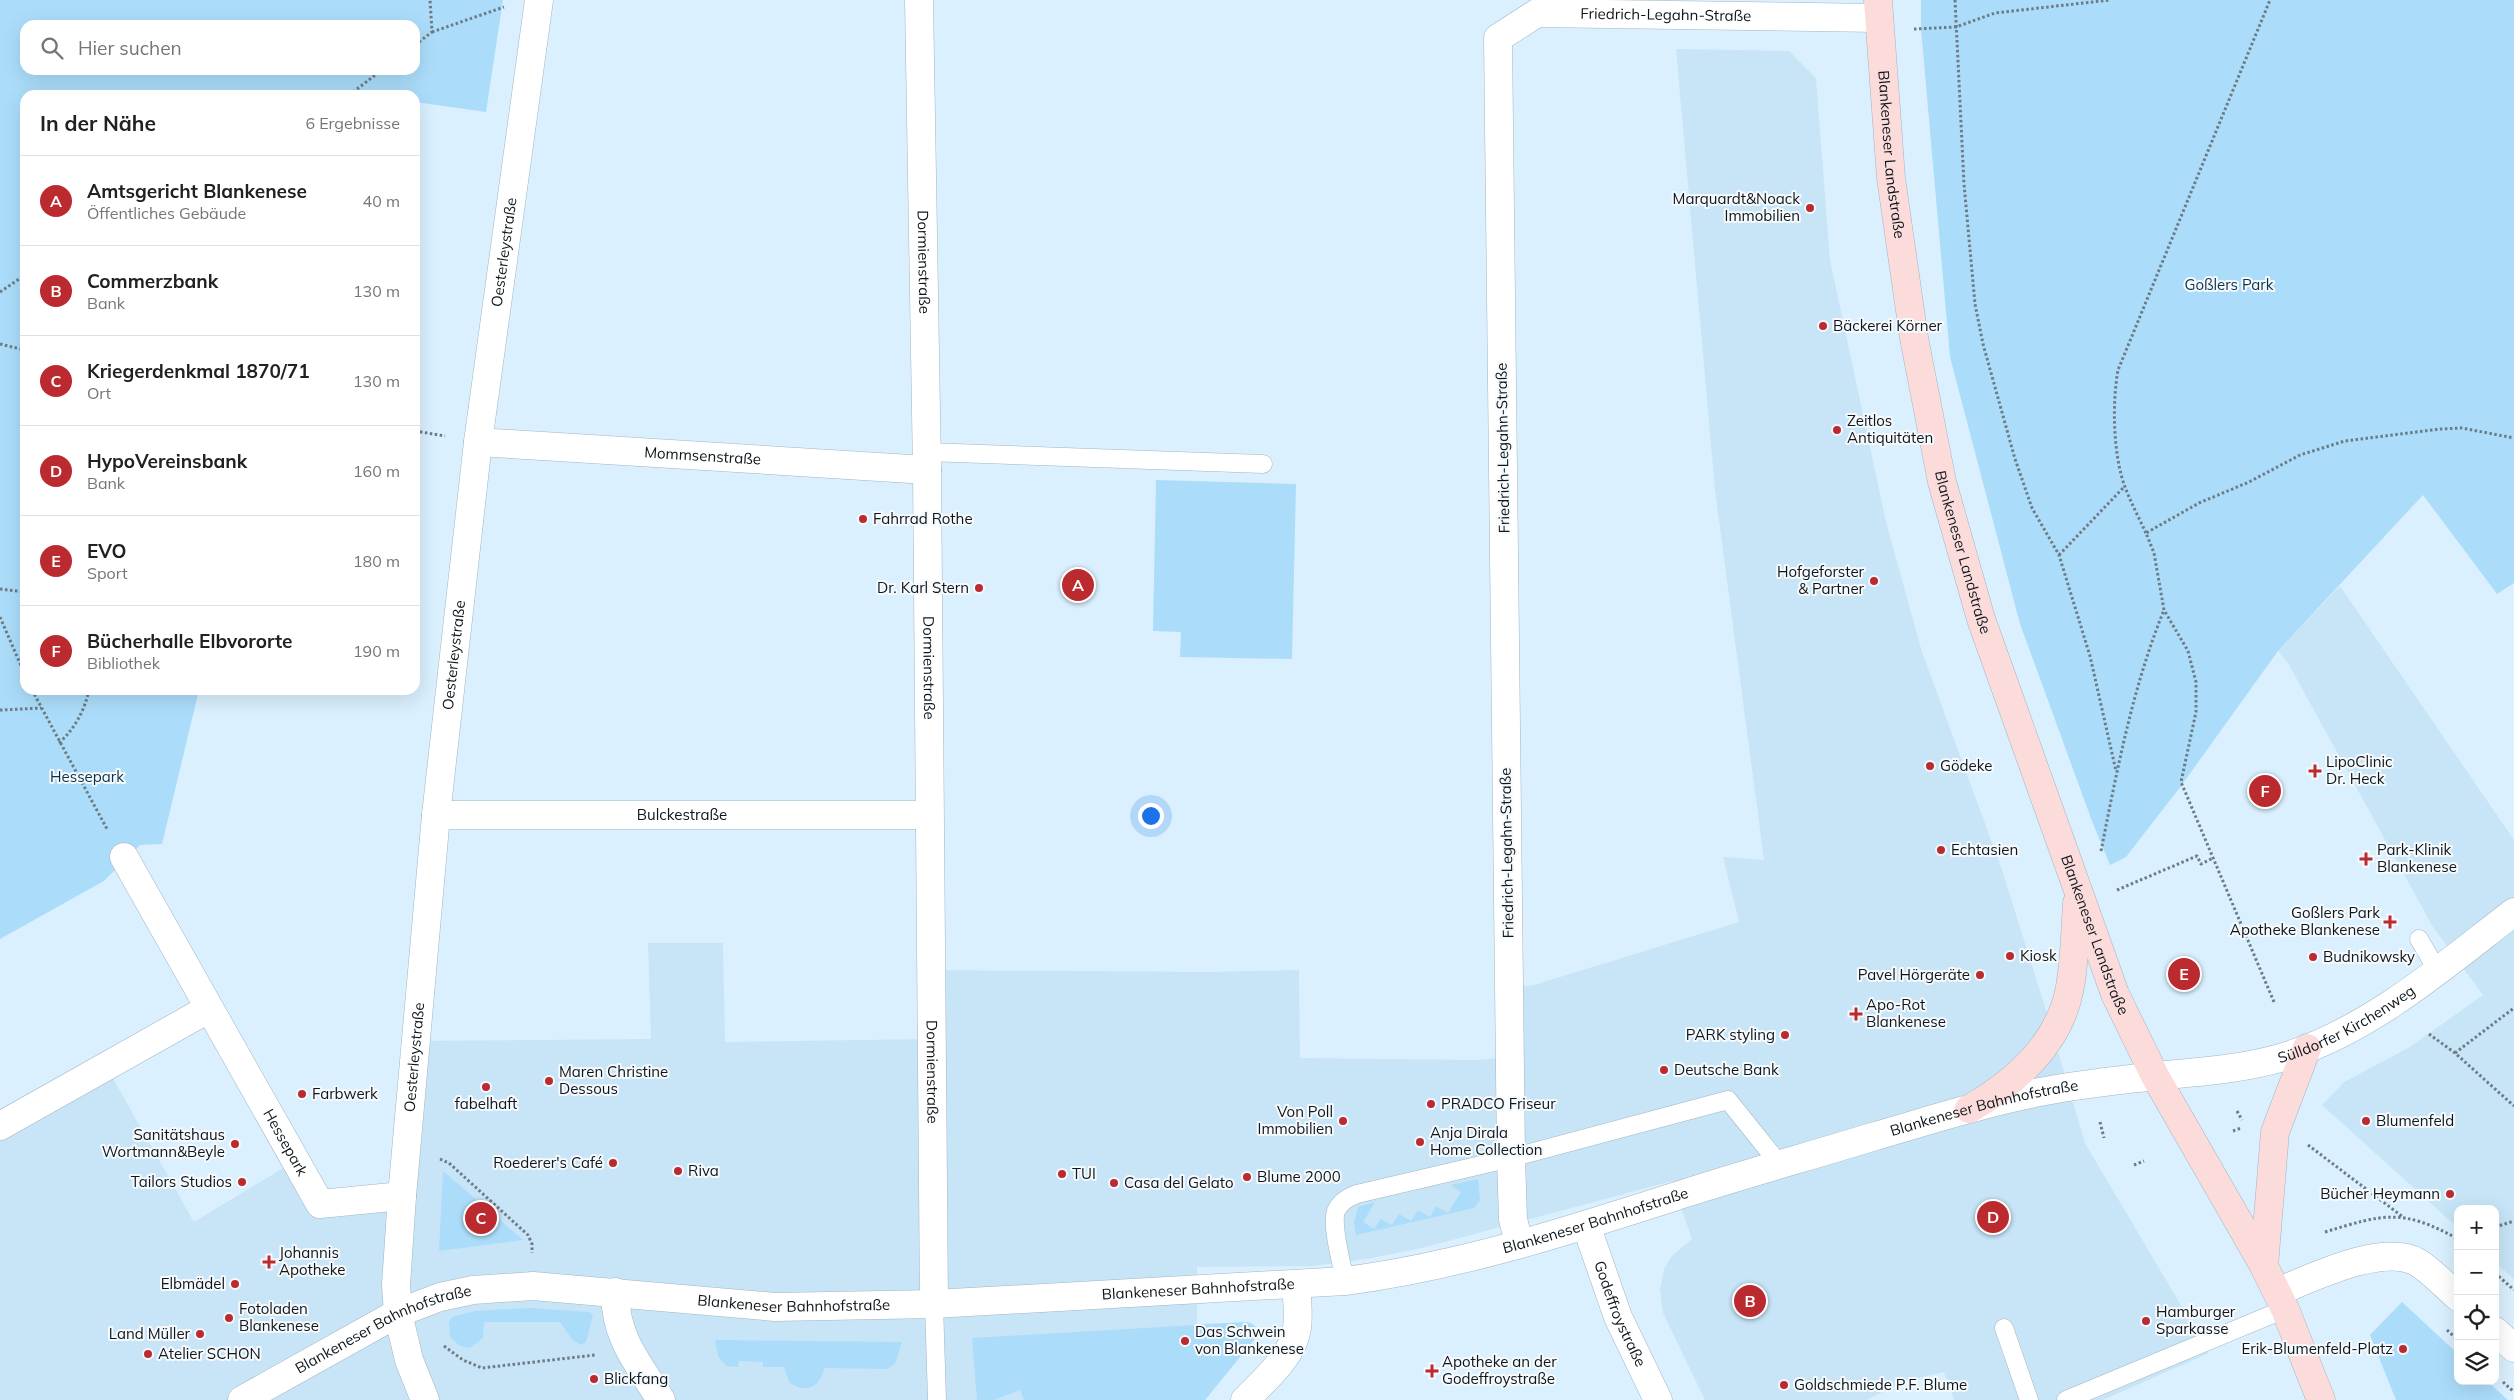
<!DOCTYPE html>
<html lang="de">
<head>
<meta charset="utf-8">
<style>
  body { margin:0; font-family:Mulish,sans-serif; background:#f6f6f6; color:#202124 }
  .controls { position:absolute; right:15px; bottom:15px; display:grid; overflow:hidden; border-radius:10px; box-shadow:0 5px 20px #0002 }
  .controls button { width:45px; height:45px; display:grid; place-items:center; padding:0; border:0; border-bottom:1px solid #e0e0e0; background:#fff; color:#202124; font:25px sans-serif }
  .you { position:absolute; left:1150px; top:815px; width:18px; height:18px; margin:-12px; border:4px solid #fff; border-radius:50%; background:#1a73e8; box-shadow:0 0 0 8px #1a73e833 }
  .badge { display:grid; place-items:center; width:32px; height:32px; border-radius:50%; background:#ba2a2f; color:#fff; font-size:16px; font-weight:700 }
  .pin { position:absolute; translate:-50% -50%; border:2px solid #fff; box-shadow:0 1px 5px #0006 }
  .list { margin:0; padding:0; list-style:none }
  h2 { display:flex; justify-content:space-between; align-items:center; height:65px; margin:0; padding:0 20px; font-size:21px }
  h2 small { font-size:16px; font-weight:400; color:#757577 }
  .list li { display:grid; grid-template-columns:32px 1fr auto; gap:15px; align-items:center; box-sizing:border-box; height:90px; padding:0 20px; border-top:1px solid #e0e0e0 }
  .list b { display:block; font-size:19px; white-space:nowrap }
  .list p { margin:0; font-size:16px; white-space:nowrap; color:#757577 }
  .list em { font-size:16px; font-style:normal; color:#757577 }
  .icon { flex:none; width:28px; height:28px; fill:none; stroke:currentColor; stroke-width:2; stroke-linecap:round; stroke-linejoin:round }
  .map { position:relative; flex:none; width:2514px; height:1400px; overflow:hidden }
  .search { position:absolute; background:#fff; box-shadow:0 5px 20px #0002; left:20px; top:20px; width:400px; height:55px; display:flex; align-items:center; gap:12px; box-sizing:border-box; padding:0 18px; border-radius:15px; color:#757577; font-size:19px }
  .panel { position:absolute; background:#fff; box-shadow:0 5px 20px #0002; left:20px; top:90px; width:400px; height:605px; border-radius:15px }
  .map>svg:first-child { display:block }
</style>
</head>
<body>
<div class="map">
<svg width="2514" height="1400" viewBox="0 0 2514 1400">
  <rect width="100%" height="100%" fill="#daf0fe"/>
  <!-- built -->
  <g fill="#c7e5f7">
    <path d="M 1676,49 L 1789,51 L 1816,78 L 1830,260 L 1886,522 L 1922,652 L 2002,870 L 2045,1007 L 2085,1143 L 2209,1353 L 2103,1400 L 1954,1400 L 1944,1372 L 1902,1382 L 1867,1400 L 1705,1400 L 1663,1313 L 1660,1289 L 1664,1269 L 1672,1256 L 1692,1239 L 1672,1181 L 1422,1248 L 1367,1259 L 1312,1266 L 1197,1267 L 1197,1324 L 1247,1322 L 1252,1323 L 1258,1330 L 1254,1339 L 1205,1400 L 0,1400 L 0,1126 L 106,1066 L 194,1222 L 295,1161 L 320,1204 L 401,1196 L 416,1041 L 651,1039 L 648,943 L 723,943 L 725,1042 L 930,1039 L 930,970 L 1209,972 L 1299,970 L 1300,1058 L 1476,1060 L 1509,1057 L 1508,988 L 1534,985 L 1739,922 L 1723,857 L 1764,860 L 1715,490 Z"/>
    <path d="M 2340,586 L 2514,840 L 2514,1279 L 2495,1262 L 2495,1209 L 2458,1209 L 2458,1228 L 2322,1105 L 2344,1082 L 2410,1047 L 2483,995 L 2433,927 L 2288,663 L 2278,651 Z"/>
  </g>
  <!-- green -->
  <g fill="#abddfa" fill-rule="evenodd">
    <path d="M 0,0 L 503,0 L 486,112 L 415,102 L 415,95 L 25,95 L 25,690 L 199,690 L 162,844 L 140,845 L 104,881 L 0,939 ZM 25,25 L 415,25 L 415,70 L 25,70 Z"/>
    <path d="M 1921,0 L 2514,0 L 2514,583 L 2497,594 L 2423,495 L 2278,651 L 2181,786 L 2126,857 L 2110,865 L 2092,821 L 2020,624 L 1950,357 L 1921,29 Z"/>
    <path d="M 1156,480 L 1296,484 L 1292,659 L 1180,657 L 1181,632 L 1153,631 Z"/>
    <path d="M 443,1171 L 523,1240 L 439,1251 Z"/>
    <path d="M 1478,1179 L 1480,1200 L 1474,1208 L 1356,1235 L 1354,1223 L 1358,1207 L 1375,1202 L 1363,1222 L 1374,1229 L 1381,1219 L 1392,1225 L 1399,1214 L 1411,1221 L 1418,1210 L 1430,1217 L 1436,1206 L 1448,1213 L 1461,1192 L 1451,1185 Z"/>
    <path d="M 2402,1302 L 2458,1354 L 2458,1381 L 2487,1381 L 2508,1400 L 2396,1400 L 2370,1335 Z"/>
    <path d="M 529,1308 L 589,1312 L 593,1315 L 586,1342 L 581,1345 L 573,1341 L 560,1322 L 484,1322 L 483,1338 L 470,1348 L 460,1346 L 450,1337 L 449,1323 L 452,1317 L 475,1311 Z"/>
    <path d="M 1247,1322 L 1255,1326 L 1258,1335 L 1205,1400 L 1024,1400 L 1020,1390 L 994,1400 L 977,1400 L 972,1338 Z"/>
    <path d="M 715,1340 L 902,1342 L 895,1364 L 887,1369 L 824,1368 C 821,1387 805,1395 789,1382 L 784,1367 L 763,1367 L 763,1362 L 739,1361 L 738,1367 L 726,1366 L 718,1356 Z"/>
  </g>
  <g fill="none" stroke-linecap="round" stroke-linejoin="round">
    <!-- service casing -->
    <g stroke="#a0b5c2" stroke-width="19">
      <g id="service">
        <path d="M 927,452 L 1263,464"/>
        <path d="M 2419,939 L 2437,970"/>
        <path d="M 1345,1281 C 1342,1264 1331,1226 1336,1211 C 1340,1202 1349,1197 1357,1194 L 1511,1158 L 1728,1100 L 1780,1165"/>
        <path d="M 934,1304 L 937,1400"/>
        <path d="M 2004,1328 L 2029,1400"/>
        <path d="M 2066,1400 L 2285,1309"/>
      </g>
    </g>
    <!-- minor casing -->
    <g stroke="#a0b5c2" stroke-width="29">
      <g id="minor">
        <path id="s1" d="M 919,0 L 927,470 L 934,1304"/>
        <path id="s2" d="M 478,442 L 927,470"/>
        <path id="s3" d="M 436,815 L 929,815"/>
        <path id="s4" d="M 124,857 L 320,1204 L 402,1196"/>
        <path d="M 0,1126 L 208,1009"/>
        <path id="s5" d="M 1586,1225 L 1618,1317 L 1658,1400"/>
        <path id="s6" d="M 1519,1244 L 1513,1219 L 1511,1158 L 1498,38 L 1537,13 L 1878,18"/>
        <path d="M 615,1292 C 615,1338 638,1363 661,1400"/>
        <path d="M 2277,1292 C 2312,1278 2382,1243 2417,1262 C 2432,1271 2445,1286 2458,1297"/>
        <path d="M 2495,1331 L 2514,1348"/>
        <path id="s7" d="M 242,1400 L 398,1313 L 440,1297 L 473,1290 L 533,1286 L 775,1307 L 934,1304 L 1345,1281 C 1462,1266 1574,1229 1686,1193 C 1748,1173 1810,1156 1872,1137 C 1924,1122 1976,1105 2030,1094 C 2071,1085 2113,1081 2155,1076"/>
        <path id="s8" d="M 425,1400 L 409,1360 L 398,1313 L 396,1285 L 402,1196 L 436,815 L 478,442 L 539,0"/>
        <path d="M 1245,1400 C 1264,1380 1293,1357 1297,1328 C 1299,1314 1297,1299 1296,1285"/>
      </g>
    </g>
    <!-- tertiary casing -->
    <g stroke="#a0b5c2" stroke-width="29">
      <g id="tertiary">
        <path id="s9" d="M 2155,1076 C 2200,1072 2246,1069 2290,1055 C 2374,1027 2445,965 2514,912"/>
      </g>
    </g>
    <!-- secondary casing -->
    <g stroke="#a0b5c2" stroke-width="29">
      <g id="secondary">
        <path id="s10" d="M 1878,0 L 1891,178 L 1914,338 L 1942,482 L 1981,619 L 2115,994 L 2155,1076 L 2264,1266 L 2285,1309 L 2321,1400"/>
        <path d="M 1969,1109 C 2016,1082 2060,1044 2070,987 C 2075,959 2075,931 2077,903"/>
        <path d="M 2264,1266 L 2275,1132 L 2307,1048"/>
      </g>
    </g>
    <!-- path -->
    <g stroke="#6c7b84" stroke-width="3" stroke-dasharray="2.5 2.5" stroke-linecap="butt">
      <path d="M 1955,0 L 1964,184 L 1975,304 L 1983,344 L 2015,459 L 2032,508 L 2059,555 L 2090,656 L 2116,771"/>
      <path d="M 1914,29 L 1956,27 L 1995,13 L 2110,0"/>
      <path d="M 432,32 L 504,7"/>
      <path d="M 415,45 L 432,32 L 430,0"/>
      <path d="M 349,95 L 382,70"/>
      <path d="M 0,292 L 25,275"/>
      <path d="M 0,344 L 25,350"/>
      <path d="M 415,431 L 445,436"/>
      <path d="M 2146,533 C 2139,518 2131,503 2125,487 C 2113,455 2112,403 2118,370 L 2270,0"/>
      <path d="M 2059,555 L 2125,486"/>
      <path d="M 0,589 L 25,592"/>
      <path d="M 0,617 L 25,675"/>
      <path d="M 32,690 L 107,829"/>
      <path d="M 0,710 L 41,708"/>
      <path d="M 59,743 C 75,728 84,712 89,690"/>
      <path d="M 2101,851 C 2117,770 2133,686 2164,610"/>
      <path d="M 2117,890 L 2197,856 L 2201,864 L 2213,858"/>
      <path d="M 2274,1002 L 2181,782 L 2196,712 L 2196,682 L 2188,651 L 2164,610 L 2154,553 L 2146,533 L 2199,503 L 2249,482 L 2300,455 L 2345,441 L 2440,429 L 2462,428 L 2514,438"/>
      <path d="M 2429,1034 L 2455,1053 L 2514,1106"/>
      <path d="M 2455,1053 L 2514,1008"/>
      <path d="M 2237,1111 L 2242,1120"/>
      <path d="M 2100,1122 L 2104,1138"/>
      <path d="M 2233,1131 L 2241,1128"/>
      <path d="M 2308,1145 L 2403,1217"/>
      <path d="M 440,1159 L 449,1163 L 528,1235 L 532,1244 L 532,1253"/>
      <path d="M 2134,1165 L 2144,1161"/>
      <path d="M 2495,1227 L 2514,1221"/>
      <path d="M 2325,1232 C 2384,1214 2402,1208 2458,1239"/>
      <path d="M 2495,1273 L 2514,1290"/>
      <path d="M 2447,1330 L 2458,1340"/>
      <path d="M 444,1346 L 463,1360 L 482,1368 L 595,1355"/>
      <path d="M 2503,1382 L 2514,1392"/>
    </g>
    <!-- service -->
    <use href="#service" stroke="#fff" stroke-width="18"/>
    <!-- minor -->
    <use href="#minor" stroke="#fff" stroke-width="28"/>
    <!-- tertiary -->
    <use href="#tertiary" stroke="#fff" stroke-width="28"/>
    <!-- secondary -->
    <use href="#secondary" stroke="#fbdcda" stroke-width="28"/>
  </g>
  <!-- markers -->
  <g fill="#ba2a2f" stroke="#f6fafd" stroke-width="2">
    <circle cx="1810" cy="208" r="5"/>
    <circle cx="1823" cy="326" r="5"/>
    <circle cx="1837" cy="430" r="5"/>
    <circle cx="863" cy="519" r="5"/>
    <circle cx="1874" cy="581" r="5"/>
    <circle cx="979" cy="588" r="5"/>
    <circle cx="1930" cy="766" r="5"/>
    <path d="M2312.5 763.5h5v5h5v5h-5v5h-5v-5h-5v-5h5z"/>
    <circle cx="1941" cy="850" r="5"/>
    <path d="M2363.5 851.5h5v5h5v5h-5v5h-5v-5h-5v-5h5z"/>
    <path d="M2387.5 914.5h5v5h5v5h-5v5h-5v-5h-5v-5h5z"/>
    <circle cx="2010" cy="956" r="5"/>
    <circle cx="2313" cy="957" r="5"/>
    <circle cx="1980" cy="975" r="5"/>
    <path d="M1853.5 1006.5h5v5h5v5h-5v5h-5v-5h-5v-5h5z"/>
    <circle cx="1785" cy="1035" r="5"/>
    <circle cx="1664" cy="1070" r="5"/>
    <circle cx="549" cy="1081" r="5"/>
    <circle cx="486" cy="1087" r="5"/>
    <circle cx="302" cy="1094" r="5"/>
    <circle cx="1431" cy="1104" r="5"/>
    <circle cx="1343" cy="1121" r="5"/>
    <circle cx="2366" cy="1121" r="5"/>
    <circle cx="1420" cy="1142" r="5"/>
    <circle cx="235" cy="1144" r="5"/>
    <circle cx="613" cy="1163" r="5"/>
    <circle cx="678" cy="1171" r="5"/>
    <circle cx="1062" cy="1174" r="5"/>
    <circle cx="1247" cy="1177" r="5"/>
    <circle cx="242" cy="1182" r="5"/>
    <circle cx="1114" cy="1183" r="5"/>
    <circle cx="2450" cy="1194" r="5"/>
    <path d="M266.5 1254.5h5v5h5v5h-5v5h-5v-5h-5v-5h5z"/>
    <circle cx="235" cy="1284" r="5"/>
    <circle cx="229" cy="1318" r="5"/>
    <circle cx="2146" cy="1321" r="5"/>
    <circle cx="200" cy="1334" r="5"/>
    <circle cx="1185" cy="1341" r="5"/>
    <circle cx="2403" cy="1349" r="5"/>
    <circle cx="148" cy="1354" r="5"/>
    <path d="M1429.5 1363.5h5v5h5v5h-5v5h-5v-5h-5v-5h5z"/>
    <circle cx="594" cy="1379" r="5"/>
    <circle cx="1784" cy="1385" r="5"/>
  </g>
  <g text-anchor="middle" stroke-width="4" stroke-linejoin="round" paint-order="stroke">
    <!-- street labels -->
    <g font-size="15" fill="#0e161b" stroke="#f6fafd">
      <text dy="5" stroke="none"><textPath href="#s6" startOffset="1382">Friedrich-Legahn-Straße</textPath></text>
      <text dy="5" stroke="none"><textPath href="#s10" startOffset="155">Blankeneser Landstraße</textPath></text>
      <text dy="5" stroke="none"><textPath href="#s8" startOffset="1158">Oesterleystraße</textPath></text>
      <text dy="5" stroke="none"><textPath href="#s1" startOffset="262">Dormienstraße</textPath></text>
      <text transform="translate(1503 448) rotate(-91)" y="5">Friedrich-Legahn-Straße</text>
      <text dy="5" stroke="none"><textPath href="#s2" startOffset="225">Mommsenstraße</textPath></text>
      <text dy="5" stroke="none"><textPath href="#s10" startOffset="560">Blankeneser Landstraße</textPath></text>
      <text dy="5" stroke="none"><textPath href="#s8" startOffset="752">Oesterleystraße</textPath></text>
      <text dy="5" stroke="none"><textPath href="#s1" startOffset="668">Dormienstraße</textPath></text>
      <text dy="5" stroke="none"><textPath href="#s3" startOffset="246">Bulckestraße</textPath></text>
      <text transform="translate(1507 853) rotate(-91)" y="5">Friedrich-Legahn-Straße</text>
      <text dy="5" stroke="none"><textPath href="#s10" startOffset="965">Blankeneser Landstraße</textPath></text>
      <text dy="5" stroke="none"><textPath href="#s9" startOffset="201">Sülldorfer Kirchenweg</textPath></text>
      <text dy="5" stroke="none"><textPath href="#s8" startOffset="348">Oesterleystraße</textPath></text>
      <text dy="5" stroke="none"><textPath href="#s1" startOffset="1072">Dormienstraße</textPath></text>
      <text dy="5" stroke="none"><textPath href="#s7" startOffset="1794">Blankeneser Bahnhofstraße</textPath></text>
      <text dy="5" stroke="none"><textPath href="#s4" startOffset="328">Hessepark</textPath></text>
      <text dy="5" stroke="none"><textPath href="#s7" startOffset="1389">Blankeneser Bahnhofstraße</textPath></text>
      <text dy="5" stroke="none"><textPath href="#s7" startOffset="984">Blankeneser Bahnhofstraße</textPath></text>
      <text dy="5" stroke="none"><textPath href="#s7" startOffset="579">Blankeneser Bahnhofstraße</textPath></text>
      <text dy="5" stroke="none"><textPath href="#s5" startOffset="95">Godeffroystraße</textPath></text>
      <text dy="5" stroke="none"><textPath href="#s7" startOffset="159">Blankeneser Bahnhofstraße</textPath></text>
    </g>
    <!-- poi labels -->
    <g font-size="15" fill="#0e161b" stroke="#f6fafd" text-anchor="start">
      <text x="1800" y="204" text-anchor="end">Marquardt&amp;Noack<tspan x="1800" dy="17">Immobilien</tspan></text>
      <text x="1833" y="331">Bäckerei Körner</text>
      <text x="1847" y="426">Zeitlos<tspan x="1847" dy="17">Antiquitäten</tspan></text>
      <text x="873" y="524">Fahrrad Rothe</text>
      <text x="1864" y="577" text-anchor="end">Hofgeforster<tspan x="1864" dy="17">&amp; Partner</tspan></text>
      <text x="969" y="593" text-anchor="end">Dr. Karl Stern</text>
      <text x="2326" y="767">LipoClinic<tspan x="2326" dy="17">Dr. Heck</tspan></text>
      <text x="1940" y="771">Gödeke</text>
      <text x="1951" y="855">Echtasien</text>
      <text x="2377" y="855">Park-Klinik<tspan x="2377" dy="17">Blankenese</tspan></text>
      <text x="2380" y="918" text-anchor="end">Goßlers Park<tspan x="2380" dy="17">Apotheke Blankenese</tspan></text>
      <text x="2020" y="961">Kiosk</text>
      <text x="2323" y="962">Budnikowsky</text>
      <text x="1970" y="980" text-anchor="end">Pavel Hörgeräte</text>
      <text x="1866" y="1010">Apo-Rot<tspan x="1866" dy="17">Blankenese</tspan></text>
      <text x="1775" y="1040" text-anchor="end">PARK styling</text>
      <text x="1674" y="1075">Deutsche Bank</text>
      <text x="559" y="1077">Maren Christine<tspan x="559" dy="17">Dessous</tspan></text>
      <text x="312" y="1099">Farbwerk</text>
      <text x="486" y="1109" text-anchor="middle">fabelhaft</text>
      <text x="1441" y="1109">PRADCO Friseur</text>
      <text x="1333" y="1117" text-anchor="end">Von Poll<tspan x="1333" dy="17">Immobilien</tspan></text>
      <text x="2376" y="1126">Blumenfeld</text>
      <text x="1430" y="1138">Anja Dirala<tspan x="1430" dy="17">Home Collection</tspan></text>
      <text x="225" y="1140" text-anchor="end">Sanitätshaus<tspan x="225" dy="17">Wortmann&amp;Beyle</tspan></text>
      <text x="603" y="1168" text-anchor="end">Roederer's Café</text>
      <text x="688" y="1176">Riva</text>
      <text x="1072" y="1179">TUI</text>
      <text x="1257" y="1182">Blume 2000</text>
      <text x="232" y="1187" text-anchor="end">Tailors Studios</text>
      <text x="1124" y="1188">Casa del Gelato</text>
      <text x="2440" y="1199" text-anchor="end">Bücher Heymann</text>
      <text x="279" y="1258">Johannis<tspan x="279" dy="17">Apotheke</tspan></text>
      <text x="225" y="1289" text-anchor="end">Elbmädel</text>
      <text x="239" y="1314">Fotoladen<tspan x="239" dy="17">Blankenese</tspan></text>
      <text x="2156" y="1317">Hamburger<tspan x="2156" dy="17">Sparkasse</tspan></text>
      <text x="1195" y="1337">Das Schwein<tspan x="1195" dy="17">von Blankenese</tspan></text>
      <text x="190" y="1339" text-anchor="end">Land Müller</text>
      <text x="2393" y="1354" text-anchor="end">Erik-Blumenfeld-Platz</text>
      <text x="158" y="1359">Atelier SCHON</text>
      <text x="1442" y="1367">Apotheke an der<tspan x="1442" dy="17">Godeffroystraße</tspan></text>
      <text x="604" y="1384">Blickfang</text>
      <text x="1794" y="1390">Goldschmiede P.F. Blume</text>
    </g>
    <!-- park labels -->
    <g font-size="15" fill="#0a3348" stroke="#f6fafd">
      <text x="2229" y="290">Goßlers Park</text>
      <text x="87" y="782">Hessepark</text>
    </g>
  </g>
</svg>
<div class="controls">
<button>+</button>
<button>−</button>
<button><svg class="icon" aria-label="locate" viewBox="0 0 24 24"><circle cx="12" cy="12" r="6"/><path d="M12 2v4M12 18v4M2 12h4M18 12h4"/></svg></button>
<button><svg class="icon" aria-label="layers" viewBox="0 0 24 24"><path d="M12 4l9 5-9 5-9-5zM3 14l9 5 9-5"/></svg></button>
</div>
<div class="you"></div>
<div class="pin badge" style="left:1078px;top:585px">A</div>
<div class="pin badge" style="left:1750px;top:1301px">B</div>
<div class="pin badge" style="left:481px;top:1218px">C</div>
<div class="pin badge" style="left:1993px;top:1217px">D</div>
<div class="pin badge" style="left:2184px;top:974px">E</div>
<div class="pin badge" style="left:2265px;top:791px">F</div>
<div class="search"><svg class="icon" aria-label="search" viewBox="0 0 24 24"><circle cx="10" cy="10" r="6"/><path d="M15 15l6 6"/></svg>Hier suchen</div>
<section class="panel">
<h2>In der Nähe<small>6 Ergebnisse</small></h2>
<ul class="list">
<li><span class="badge">A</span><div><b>Amtsgericht Blankenese</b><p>Öffentliches Gebäude</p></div><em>40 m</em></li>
<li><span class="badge">B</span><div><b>Commerzbank</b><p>Bank</p></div><em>130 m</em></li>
<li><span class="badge">C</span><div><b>Kriegerdenkmal 1870/71</b><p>Ort</p></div><em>130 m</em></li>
<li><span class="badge">D</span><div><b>HypoVereinsbank</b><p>Bank</p></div><em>160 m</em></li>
<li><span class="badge">E</span><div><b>EVO</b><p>Sport</p></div><em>180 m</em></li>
<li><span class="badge">F</span><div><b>Bücherhalle Elbvororte</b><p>Bibliothek</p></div><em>190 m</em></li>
</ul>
</section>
</div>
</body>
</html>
